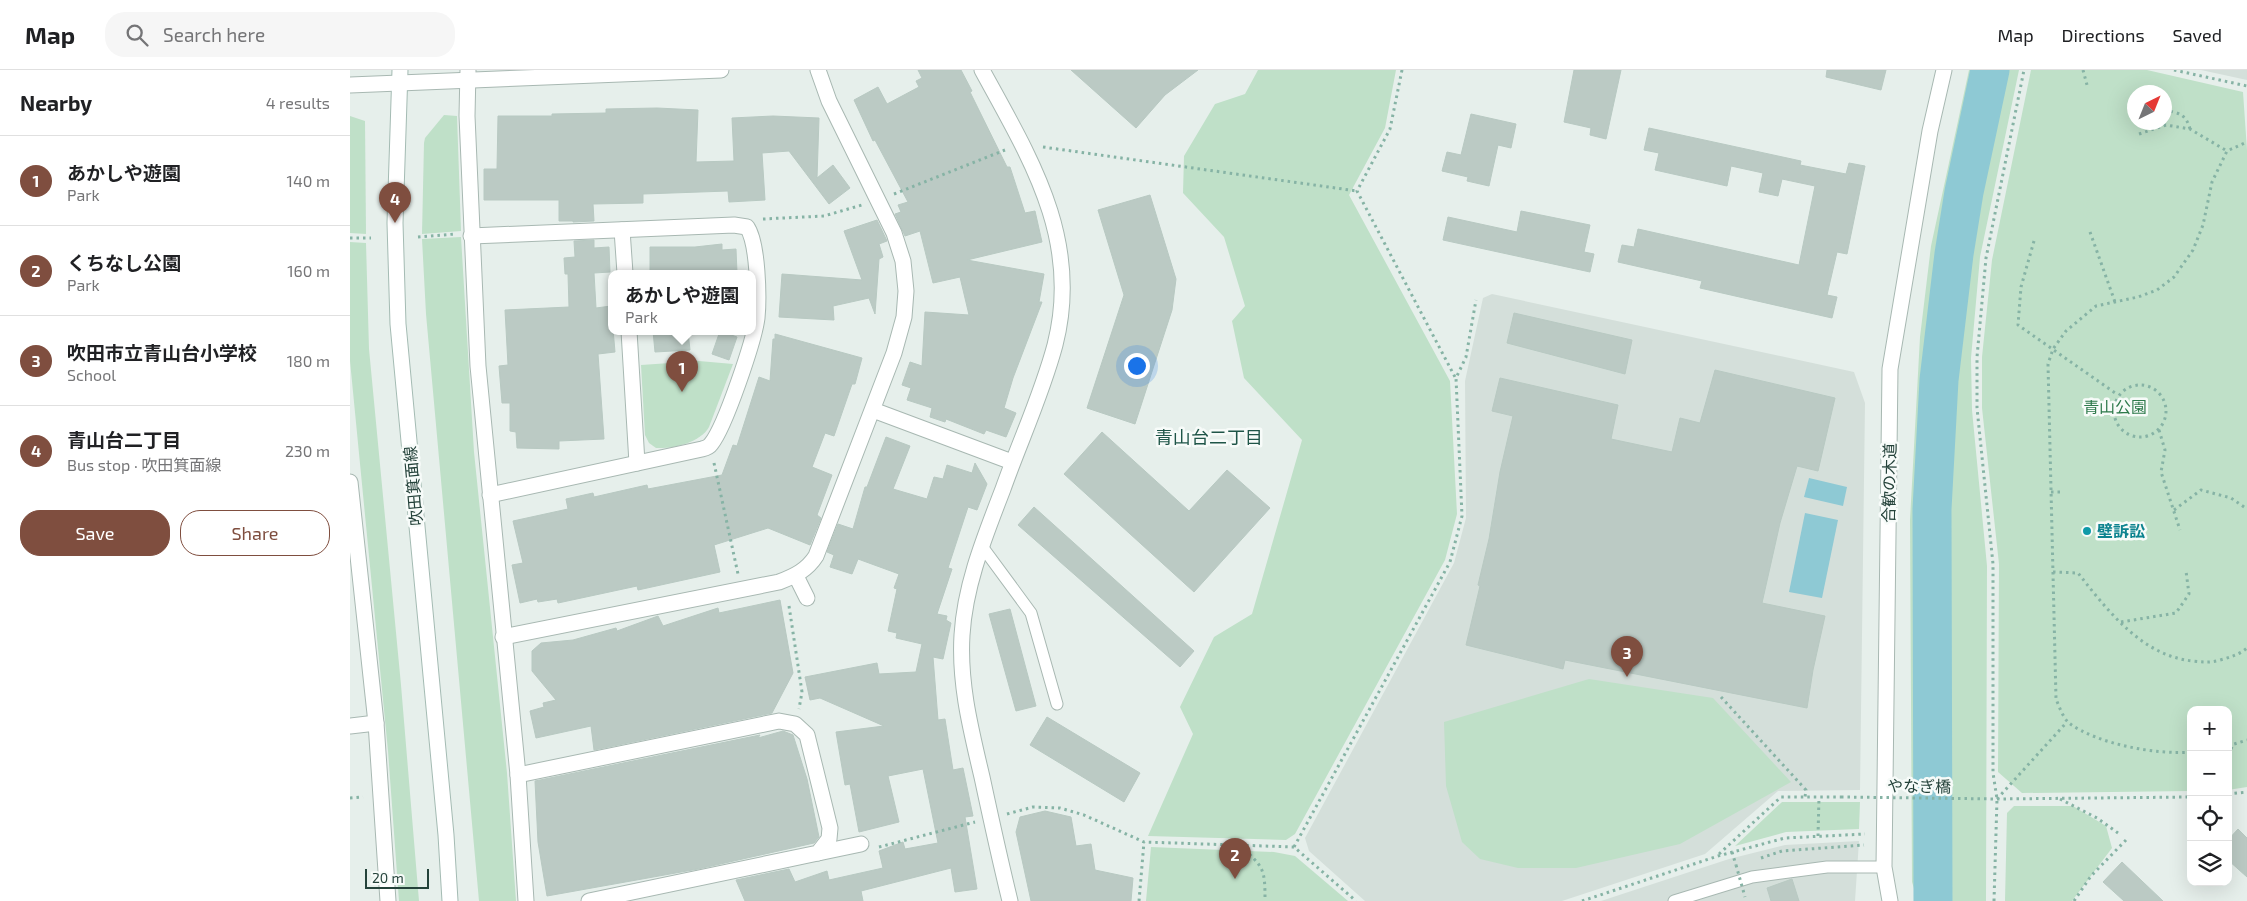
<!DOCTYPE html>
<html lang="en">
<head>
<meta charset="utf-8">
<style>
  body { margin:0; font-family:"Exo 2","Noto Sans JP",sans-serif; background:#f6f6f6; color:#202124 }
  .controls { position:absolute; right:15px; bottom:15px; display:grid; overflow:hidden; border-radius:10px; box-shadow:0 5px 20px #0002 }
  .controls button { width:45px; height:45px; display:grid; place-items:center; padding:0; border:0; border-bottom:1px solid #e0e0e0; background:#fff; color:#202124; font:25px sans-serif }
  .compass { position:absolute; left:1777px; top:15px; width:45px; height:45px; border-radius:50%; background:#fff; box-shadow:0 5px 20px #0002; rotate:43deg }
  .scale { position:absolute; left:15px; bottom:12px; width:64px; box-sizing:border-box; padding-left:5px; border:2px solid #24423a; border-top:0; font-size:14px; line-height:18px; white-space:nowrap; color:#24423a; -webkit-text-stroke:4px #f7fbf9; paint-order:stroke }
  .you { position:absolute; left:786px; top:295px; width:18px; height:18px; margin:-12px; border:4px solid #fff; border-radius:50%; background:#1a73e8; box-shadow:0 0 0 8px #1a73e833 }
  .badge { display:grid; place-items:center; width:32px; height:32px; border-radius:50%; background:#7f4e3f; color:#fff; font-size:16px; font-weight:700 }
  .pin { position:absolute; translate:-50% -41px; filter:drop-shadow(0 1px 2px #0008) }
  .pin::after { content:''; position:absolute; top:26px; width:18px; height:15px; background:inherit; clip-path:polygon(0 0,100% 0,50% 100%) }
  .popup { position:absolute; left:258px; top:200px; width:148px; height:65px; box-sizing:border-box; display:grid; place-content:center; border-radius:10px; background:#fff; filter:drop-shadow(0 1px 4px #0005); font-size:16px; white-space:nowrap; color:#757577 }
  .popup b { font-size:19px; color:#202124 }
  .popup::after { content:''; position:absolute; left:50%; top:100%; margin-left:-10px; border:10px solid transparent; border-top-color:#fff }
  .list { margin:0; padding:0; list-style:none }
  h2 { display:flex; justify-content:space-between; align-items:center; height:65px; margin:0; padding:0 20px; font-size:21px }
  h2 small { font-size:16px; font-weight:400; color:#757577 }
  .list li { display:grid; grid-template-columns:32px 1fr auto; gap:15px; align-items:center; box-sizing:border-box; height:90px; padding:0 20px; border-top:1px solid #e0e0e0 }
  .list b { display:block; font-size:19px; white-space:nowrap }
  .list p { margin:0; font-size:16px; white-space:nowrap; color:#757577 }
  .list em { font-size:16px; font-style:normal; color:#757577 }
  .actions { display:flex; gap:10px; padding:15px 20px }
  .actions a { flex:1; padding:11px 0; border:1px solid #7f4e3f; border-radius:20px; text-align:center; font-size:18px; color:#7f4e3f }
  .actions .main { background:#7f4e3f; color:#fff }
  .icon { flex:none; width:28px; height:28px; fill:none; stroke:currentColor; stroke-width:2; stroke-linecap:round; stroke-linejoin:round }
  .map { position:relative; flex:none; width:1897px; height:831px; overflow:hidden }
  header { display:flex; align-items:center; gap:30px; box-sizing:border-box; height:70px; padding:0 25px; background:#fff; border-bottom:1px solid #e0e0e0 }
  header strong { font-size:24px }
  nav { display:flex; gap:28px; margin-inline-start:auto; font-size:18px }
  .search { width:350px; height:45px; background:#f6f6f6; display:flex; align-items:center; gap:12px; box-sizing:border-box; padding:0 18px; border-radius:20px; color:#757577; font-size:19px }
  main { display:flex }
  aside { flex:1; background:#fff }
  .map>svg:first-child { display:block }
</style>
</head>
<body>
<header>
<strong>Map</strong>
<div class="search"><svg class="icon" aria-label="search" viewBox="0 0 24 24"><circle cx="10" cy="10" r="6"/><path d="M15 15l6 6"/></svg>Search here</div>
<nav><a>Map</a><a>Directions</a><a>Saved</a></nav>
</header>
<main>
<aside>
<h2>Nearby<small>4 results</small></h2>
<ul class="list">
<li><span class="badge">1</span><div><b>あかしや遊園</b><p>Park</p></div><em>140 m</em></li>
<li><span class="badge">2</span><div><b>くちなし公園</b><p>Park</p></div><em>160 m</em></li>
<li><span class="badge">3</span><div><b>吹田市立青山台小学校</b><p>School</p></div><em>180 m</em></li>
<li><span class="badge">4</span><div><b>青山台二丁目</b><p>Bus stop · 吹田箕面線</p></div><em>230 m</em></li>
</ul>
<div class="actions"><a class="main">Save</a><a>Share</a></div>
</aside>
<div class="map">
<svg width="1897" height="831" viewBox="0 0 1897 831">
  <rect width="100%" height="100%" fill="#e6efeb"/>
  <!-- built -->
  <g fill="#d4dfda">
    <path d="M 1851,0 L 1897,0 L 1897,10 Z"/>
    <path d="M 1142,224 L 1504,302 L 1515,333 L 1510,720 L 1428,721 L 1355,784 L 1212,831 L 1015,831 L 959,781 L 955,768 L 1104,493 L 1116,448 L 1115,311 L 1133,228 Z"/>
    <path d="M 1509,771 L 1505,831 L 1251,831 L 1379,789 L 1435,775 Z"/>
  </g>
  <!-- green -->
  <g fill="#bfe0c8" fill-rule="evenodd">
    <path d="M 908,0 L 1046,0 L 1035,58 L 999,125 L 1100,311 L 1107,444 L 1095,490 L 945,764 L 936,770 L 798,766 L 843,664 L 830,637 L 864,567 L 902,544 L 952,370 L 894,308 L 882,251 L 895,236 L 874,167 L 833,123 L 834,86 L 865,34 L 895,24 Z"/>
    <path d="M 1619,0 L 1669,0 L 1630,187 L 1621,288 L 1622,340 L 1637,496 L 1636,831 L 1568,831 L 1562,812 L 1560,450 L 1570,267 L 1581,176 Z"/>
    <path d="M 1681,0 L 1797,0 L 1893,22 L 1897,80 L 1897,717 L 1878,720 L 1878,640 L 1841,640 L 1841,721 L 1672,723 L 1648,702 L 1649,494 L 1632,338 L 1632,287 L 1642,190 ZM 1784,22 L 1814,22 L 1814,52 L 1784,52 Z"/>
    <path d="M 94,45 L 107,46 L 111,161 L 72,164 L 74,73 L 75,68 Z"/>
    <path d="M 0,46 L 15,51 L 16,164 L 0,163 Z"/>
    <path d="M 111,167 L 124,382 L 157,703 L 166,831 L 129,831 L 76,244 L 72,169 Z"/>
    <path d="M 0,172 L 16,173 L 19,279 L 51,615 L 69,831 L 49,831 L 38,681 L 0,291 Z"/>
    <path d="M 349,291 L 383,294 L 359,357 C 350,373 322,379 306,378 L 299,373 L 295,365 L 291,295 Z"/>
    <path d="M 1239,609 L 1363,628 L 1441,712 L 1330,774 L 1226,798 L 1168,798 L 1130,789 L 1112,772 L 1096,716 L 1094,652 Z"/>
    <path d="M 1432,732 L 1510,732 L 1509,759 L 1436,762 L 1385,776 Z"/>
    <path d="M 1664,736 L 1723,736 L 1756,756 L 1762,778 L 1722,831 L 1655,831 L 1657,743 Z"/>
    <path d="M 801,777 L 924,782 L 945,786 L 998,831 L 796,831 Z"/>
  </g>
  <!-- water -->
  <g fill="#8ec9d4">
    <path d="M 1459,408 L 1497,417 L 1493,436 L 1454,427 Z"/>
    <path d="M 1455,443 L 1488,450 L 1472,528 L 1439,522 Z"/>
  </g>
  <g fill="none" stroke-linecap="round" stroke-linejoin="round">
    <!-- river -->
    <path stroke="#8ec9d4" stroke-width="39" d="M 1583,831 L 1582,439 L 1589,310 L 1604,184 L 1614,122 L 1640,0"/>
  </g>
  <!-- building -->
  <g fill="#bbcac4" stroke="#b8c9c2">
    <path d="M 568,0 L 611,0 L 622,21 L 620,22 L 657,97 L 660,97 L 675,143 L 685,141 L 692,172 L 617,190 L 694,204 L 689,232 L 692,232 L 663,308 L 654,338 L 666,343 L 656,367 L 636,360 L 634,364 L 596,349 L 595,352 L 580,347 L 582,338 L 557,330 L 561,318 L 552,315 L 560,292 L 572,296 L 575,242 L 619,245 L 610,207 L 583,213 L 570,161 L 555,166 L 545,144 L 551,142 L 548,135 L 558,132 L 525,70 L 523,71 L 504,30 L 528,17 L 537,34 L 569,17 L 566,11 L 572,8 Z"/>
    <path d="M 721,0 L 848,0 L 815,25 L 786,58 Z"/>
    <path d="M 1224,0 L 1271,0 L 1256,69 L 1240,65 L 1241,58 L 1214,52 Z"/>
    <path d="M 1477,0 L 1536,0 L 1531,20 L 1476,7 Z"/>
    <path d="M 307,38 L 348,40 L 346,92 L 384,91 L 382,48 L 423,46 L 469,48 L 467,108 L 483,95 L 500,118 L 479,134 L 439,81 L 412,83 L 415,130 L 379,132 L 378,121 L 293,124 L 293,133 L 243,134 L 244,151 L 223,152 L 223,151 L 209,151 L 209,130 L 134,130 L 134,99 L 147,99 L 148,46 L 202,46 L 202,44 L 256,43 L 256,39 Z"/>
    <path d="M 1121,44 L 1166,54 L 1161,78 L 1148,75 L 1139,116 L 1117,111 L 1118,107 L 1092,101 L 1097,82 L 1111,85 Z"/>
    <path d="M 1299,58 L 1451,91 L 1450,95 L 1496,104 L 1499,93 L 1515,96 L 1497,184 L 1487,182 L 1477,225 L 1487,227 L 1482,248 L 1350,218 L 1352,211 L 1268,192 L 1272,175 L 1284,177 L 1288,159 L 1449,195 L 1465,116 L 1432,109 L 1428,126 L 1409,122 L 1413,103 L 1381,96 L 1377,116 L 1305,100 L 1309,83 L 1294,80 Z"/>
    <path d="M 800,125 L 826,209 L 822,240 L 785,354 L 737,338 L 774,225 L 748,140 Z"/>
    <path d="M 1171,141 L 1240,155 L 1234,182 L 1244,184 L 1240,202 L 1093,170 L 1098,147 L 1167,162 Z"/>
    <path d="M 527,150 L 537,171 L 529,174 L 533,187 L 529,189 L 525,244 L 519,228 L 483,236 L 484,250 L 429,247 L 432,204 L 512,210 L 494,161 Z"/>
    <path d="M 244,170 L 244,178 L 259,177 L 260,202 L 244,203 L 246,238 L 261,236 L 265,282 L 248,284 L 254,369 L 209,371 L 209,379 L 167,378 L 166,362 L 160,361 L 160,333 L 152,333 L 149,296 L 158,295 L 155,240 L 219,237 L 218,204 L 215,204 L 214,188 L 225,187 L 224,171 Z"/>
    <path d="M 372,174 L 372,180 L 386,179 L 387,203 L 300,203 L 300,177 L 345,177 Z"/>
    <path d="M 1164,243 L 1282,270 L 1275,304 L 1157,273 Z"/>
    <path d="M 303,261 L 338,261 L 340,280 L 305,282 Z"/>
    <path d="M 370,261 L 387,267 L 379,290 L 362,284 Z"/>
    <path d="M 425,264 L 512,288 L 505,314 L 502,314 L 484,366 L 475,363 L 462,397 L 482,405 L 467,445 L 471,448 L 460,475 L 418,458 L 364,475 L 370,502 L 288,520 L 287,516 L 208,533 L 207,529 L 188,532 L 187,529 L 170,533 L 162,495 L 173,493 L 163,451 L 218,439 L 216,429 L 243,423 L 244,427 L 297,415 L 298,419 L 372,405 L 383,375 L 387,376 L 409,307 L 420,311 L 423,269 L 425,269 Z"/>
    <path d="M 1365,300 L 1485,328 L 1468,401 L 1447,396 L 1430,453 L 1412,533 L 1475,546 L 1463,600 L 1457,638 L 1215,590 L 1213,599 L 1116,575 L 1130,516 L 1128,515 L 1139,469 L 1150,402 L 1163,346 L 1142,341 L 1150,308 L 1268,335 L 1261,369 L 1322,382 L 1330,348 L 1350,353 Z"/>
    <path d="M 752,362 L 839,441 L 877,400 L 920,438 L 844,522 L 714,404 Z"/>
    <path d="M 536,367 L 560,376 L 543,419 L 577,429 L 584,407 L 593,409 L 597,395 L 622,403 L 625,393 L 637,414 L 627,440 L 618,437 L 598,498 L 602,499 L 587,544 L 597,546 L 596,550 L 601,553 L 593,589 L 583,587 L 588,650 L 595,649 L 603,700 L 613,698 L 623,746 L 615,747 L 627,819 L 605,822 L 601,798 L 511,821 L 513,831 L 395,831 L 386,810 L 439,799 L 445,812 L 477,801 L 479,810 L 533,798 L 529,781 L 553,772 L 555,779 L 588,773 L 573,699 L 538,706 L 549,752 L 509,762 L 500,714 L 495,715 L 486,662 L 534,656 L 470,628 L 460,630 L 455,607 L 527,593 L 529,604 L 566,602 L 572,574 L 546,568 L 547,563 L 538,561 L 547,519 L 544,518 L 549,504 L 508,489 L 502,504 L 480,497 L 484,485 L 477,482 L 488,454 L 503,459 L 515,417 L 517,417 Z"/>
    <path d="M 684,437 L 844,581 L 830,597 L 668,455 Z"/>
    <path d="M 430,530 L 443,603 L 422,643 L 244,680 L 241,656 L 186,668 L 180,641 L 194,637 L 193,633 L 206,630 L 182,601 L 182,581 L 191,573 L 223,570 L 266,558 L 267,561 L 308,546 L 313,556 L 368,538 L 369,543 Z"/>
    <path d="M 660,539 L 686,636 L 666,641 L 639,544 Z"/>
    <path d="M 697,647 L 790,703 L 774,732 L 680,675 Z"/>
    <path d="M 433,661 L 443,665 L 457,709 L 469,767 L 464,773 L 348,799 L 197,826 L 188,772 L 185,711 L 410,665 L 408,668 Z"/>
    <path d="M 695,741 L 721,747 L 726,776 L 741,774 L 745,800 L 783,808 L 781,831 L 681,831 L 666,762 L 670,747 Z"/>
    <path d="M 1888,759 L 1897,768 L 1897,807 L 1878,790 L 1878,770 Z"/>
    <path d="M 1772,792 L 1813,831 L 1774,831 L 1753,812 Z"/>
    <path d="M 1442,809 L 1449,831 L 1421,831 L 1417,818 Z"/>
  </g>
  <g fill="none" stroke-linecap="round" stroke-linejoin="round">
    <!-- service casing -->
    <g stroke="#a8b8b2" stroke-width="13">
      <g id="service">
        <path d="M 631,475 L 681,543 L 707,634"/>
        <path d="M 1324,831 L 1402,807 L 1477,797 L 1534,797"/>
      </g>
    </g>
    <!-- minor casing -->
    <g stroke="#a8b8b2" stroke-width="17">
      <g id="minor">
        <path d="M 118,0 L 117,46 L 128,296 L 168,705 L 176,831"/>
        <path d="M 632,0 C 680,88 732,170 705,275 C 692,324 670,371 653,419 C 635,466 615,514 612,565 C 609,614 621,660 632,707 C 641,749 650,790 660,831"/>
        <path d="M 272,160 L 275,203"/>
        <path d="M 121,166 L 384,155 L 397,157 C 408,173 409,228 407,248 C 404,271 375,357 361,374 C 359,377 356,378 352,379 L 140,425"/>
        <path d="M 279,261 L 287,393"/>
        <path d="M 523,340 L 662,392"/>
        <path d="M 0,412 L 26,653 L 38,831"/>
        <path d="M 446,506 L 457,528"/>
        <path d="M 153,567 L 429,512 C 445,506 457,500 466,486 L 544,283 L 554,247 L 556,221 L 553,191 L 544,163 L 479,31 L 468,0"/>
        <path d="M 0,656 L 26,653"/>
        <path d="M 168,705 L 429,651 L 445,654 L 457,665 L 480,758 L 479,769 L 468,783 L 239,831"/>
        <path d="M 468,783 L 511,774"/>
      </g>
    </g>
    <!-- tertiary casing -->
    <g stroke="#a8b8b2" stroke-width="17">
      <g id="tertiary">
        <path d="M 0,15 L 371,0"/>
        <path d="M 1540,831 L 1534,797 L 1540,299 L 1580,61 L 1594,0"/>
      </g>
    </g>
    <!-- secondary casing -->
    <g stroke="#a4bbb3" stroke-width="17">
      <path id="secondary" d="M 50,0 L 45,153 L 48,254 L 96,765 L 100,831"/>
    </g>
    <!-- path -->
    <g stroke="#86b3a5" stroke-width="3" stroke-dasharray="2.5 4" stroke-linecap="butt">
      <path d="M 1052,0 L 1040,59 L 1007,121 L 1105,307"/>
      <path d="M 1733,0 L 1737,15"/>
      <path d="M 1824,0 L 1897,16"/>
      <path d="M 1814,40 C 1829,43 1836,44 1840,59"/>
      <path d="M 1789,64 L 1816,55 L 1840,59 L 1877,81"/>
      <path d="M 693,77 L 1007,121"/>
      <path d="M 544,124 L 655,80"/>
      <path d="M 413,149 L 474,146 L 512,135"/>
      <path d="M 1740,162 L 1765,232"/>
      <path d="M 68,167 L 105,164"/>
      <path d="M 0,168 L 21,168"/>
      <path d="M 1684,171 L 1671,217 L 1668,255 L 1768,325"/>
      <circle cx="1790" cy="341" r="26"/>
      <path d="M 1809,360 L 1815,380 L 1811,402 L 1830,460"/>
      <path d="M 364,393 L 388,504"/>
      <path d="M 1701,422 L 1714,422"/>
      <path d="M 1824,440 L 1851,420 L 1881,428 L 1897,439"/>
      <path d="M 1703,502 L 1728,503 C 1758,541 1792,586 1843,591 C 1853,592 1860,593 1870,590 C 1880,587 1889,585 1897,578"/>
      <path d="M 439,536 L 452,622 L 449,639"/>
      <path d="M 1771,552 L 1826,543 L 1839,524 L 1836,501"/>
      <path d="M 1371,627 L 1456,720 L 1455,727"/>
      <path d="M 1878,676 L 1897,670"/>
      <path d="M 1841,682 C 1806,685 1747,674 1719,653 C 1713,648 1709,636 1706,629 L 1698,294 L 1703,279 L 1716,261 L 1746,236 L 1788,227 L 1807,220 L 1824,207 L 1843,180 L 1853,155 L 1862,112 L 1877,81 L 1897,72"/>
      <path d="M 1878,685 L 1883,675"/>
      <path d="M 1878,724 L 1897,722"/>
      <path d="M 0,728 L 13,727"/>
      <path d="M 1647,729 L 1841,727"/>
      <path d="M 1647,729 L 1717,652"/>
      <path d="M 1710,729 L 1747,748 L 1768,763"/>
      <path d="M 657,744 L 683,737 L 710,738 L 734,745 L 794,772 L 944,777 L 1006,831"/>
      <path d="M 1468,766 L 1469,727"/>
      <path d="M 890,775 C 914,798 915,798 915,831"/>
      <path d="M 529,777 L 625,752"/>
      <path d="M 944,777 L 1100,492 L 1112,446 L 1106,308 L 1116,287 L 1126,230"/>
      <path d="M 1382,782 L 1386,795"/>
      <path d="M 1369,784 L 1431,727 L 1491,727"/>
      <path d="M 1411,788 L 1432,781 L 1514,775"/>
      <path d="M 789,831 L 794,772"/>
      <path d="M 1232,831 L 1368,786 L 1435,768 L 1515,764"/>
      <path d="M 1644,831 L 1647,729 L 1643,703 L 1643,494 L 1627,338 L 1627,287 L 1636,188 L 1674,0"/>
      <path d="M 1724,831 L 1741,806 L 1776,770"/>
    </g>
    <!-- service -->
    <use href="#service" stroke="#fff" stroke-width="11"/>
    <!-- minor -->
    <use href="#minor" stroke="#fff" stroke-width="15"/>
    <!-- tertiary -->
    <use href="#tertiary" stroke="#fff" stroke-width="15"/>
    <!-- secondary -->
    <use href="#secondary" stroke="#fff" stroke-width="15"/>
    <!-- path-bridge -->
    <g stroke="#86b3a5" stroke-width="3" stroke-dasharray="2.5 4" stroke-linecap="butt">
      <path d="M 1491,727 L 1647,729"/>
      <path d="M 1386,795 L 1395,827"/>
    </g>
  </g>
  <!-- markers -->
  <circle fill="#0f9aa8" stroke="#f7fbf9" stroke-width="2" cx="1737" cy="461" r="5"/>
  <g text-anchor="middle" stroke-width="5" stroke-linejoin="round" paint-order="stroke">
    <!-- park labels -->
    <g font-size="16" fill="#2d7a4b" stroke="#f7fbf9">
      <text x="1765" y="343">青山公園</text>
    </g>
    <!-- street labels -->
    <g font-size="16" fill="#24423a" stroke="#f7fbf9">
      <text transform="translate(1539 413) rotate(-89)" y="6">合歓の木道</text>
      <text transform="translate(63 416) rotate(-95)" y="6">吹田箕面線</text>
      <text transform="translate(1569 716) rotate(1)" y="6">やなぎ橋</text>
    </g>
    <!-- culture labels -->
    <g font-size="16" font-weight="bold" fill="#0d838f" stroke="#f7fbf9" text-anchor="start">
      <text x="1747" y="467">壁訴訟</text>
    </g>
    <!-- neighbourhood labels -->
    <g font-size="18" fill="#1f5548" stroke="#f7fbf9">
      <text x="859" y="374">青山台二丁目</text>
    </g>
  </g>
</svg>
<div class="controls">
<button>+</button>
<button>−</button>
<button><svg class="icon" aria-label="locate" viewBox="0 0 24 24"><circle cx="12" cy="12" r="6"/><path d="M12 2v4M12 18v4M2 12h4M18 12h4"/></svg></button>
<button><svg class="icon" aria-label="layers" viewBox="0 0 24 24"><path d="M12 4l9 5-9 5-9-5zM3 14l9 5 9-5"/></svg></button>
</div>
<svg class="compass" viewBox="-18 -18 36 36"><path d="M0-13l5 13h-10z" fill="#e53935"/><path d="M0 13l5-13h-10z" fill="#757577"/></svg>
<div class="scale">20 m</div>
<div class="you"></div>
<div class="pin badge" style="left:332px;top:322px">1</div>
<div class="popup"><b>あかしや遊園</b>Park</div>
<div class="pin badge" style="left:885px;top:809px">2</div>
<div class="pin badge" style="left:1277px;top:607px">3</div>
<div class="pin badge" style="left:45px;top:153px">4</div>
</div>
</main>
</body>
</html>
